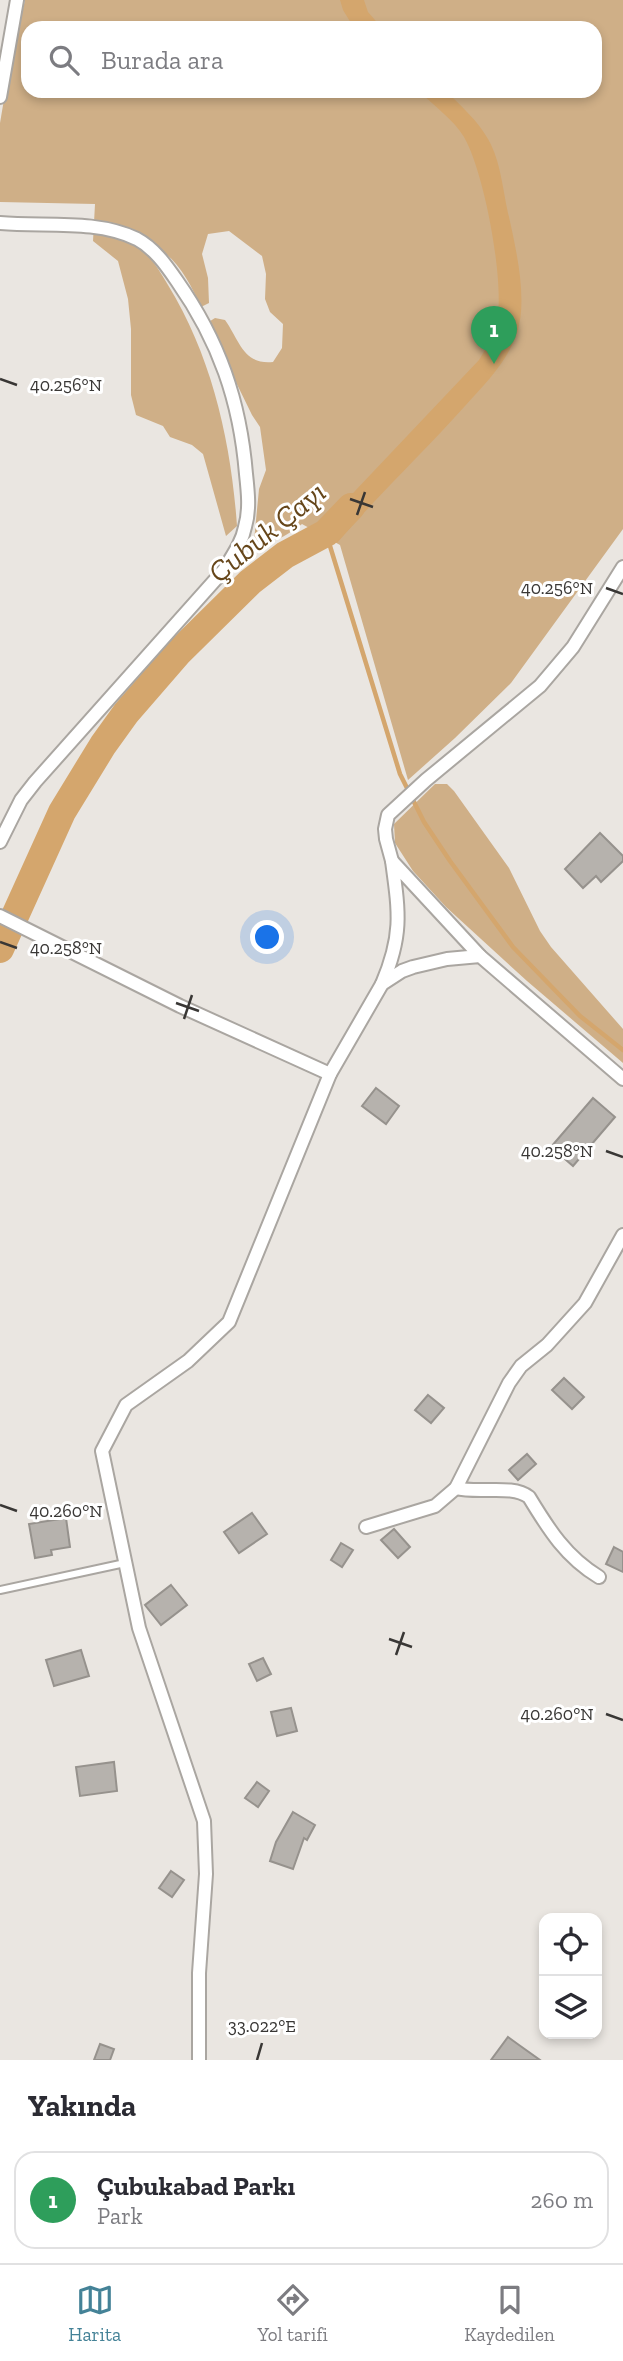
<!DOCTYPE html>
<html lang="tr">
<head>
<meta charset="utf-8">
<style>
  body { margin:0; font-family:"Zilla Slab",serif; background:#f7f7f7; color:#2b2b33 }
  .controls { position:absolute; right:21px; bottom:21px; display:grid; overflow:hidden; border-radius:14px; box-shadow:0 4px 10px #0003 }
  .controls button { width:63px; height:63px; display:grid; place-items:center; padding:0; border:0; border-bottom:2px solid #e1e1e2; background:#fff; color:#2b2b33; font:35px sans-serif }
  .you { position:absolute; left:268px; top:938px; width:24px; height:24px; margin:-18px; border:5px solid #fff; border-radius:50%; background:#1a73e8; box-shadow:0 0 0 10px #1a73e833 }
  .badge { display:grid; place-items:center; width:46px; height:46px; border-radius:50%; background:#448297; color:#fff; font-size:23px; font-weight:700 }
  .pin { position:absolute; translate:-50% -58px; filter:drop-shadow(0 2px 4px #0008) }
  .pin::after { content:''; position:absolute; top:37px; width:24px; height:21px; background:inherit; clip-path:polygon(0 0,100% 0,50% 100%) }
  .list { margin:0; padding:0; list-style:none }
  h2 { display:flex; justify-content:space-between; align-items:center; height:91px; margin:0; padding:0 28px; font-size:30px }
  h2 small { font-size:23px; font-weight:400; color:#7c7c81 }
  .list li { display:grid; grid-template-columns:46px 1fr auto; gap:21px; align-items:center; box-sizing:border-box; height:98px; margin:0 14px 14px; padding:0 14px; border:2px solid #e1e1e2; border-radius:21px }
  .list b { display:block; font-size:26px; white-space:nowrap }
  .list p { margin:0; font-size:23px; white-space:nowrap; color:#7c7c81 }
  .list em { font-size:23px; font-style:normal; color:#7c7c81 }
  .icon { flex:none; width:38px; height:38px; fill:none; stroke:currentColor; stroke-width:2; stroke-linecap:round; stroke-linejoin:round }
  .map { position:relative; flex:none; width:623px; height:2060px; overflow:hidden }
  .search { position:absolute; background:#fff; box-shadow:0 4px 10px #0003; left:21px; right:21px; top:21px; height:77px; display:flex; align-items:center; gap:18px; box-sizing:border-box; padding:0 24px; border-radius:21px; color:#7c7c81; font-size:26px }
  .sheet { height:203px; background:#fff }
  nav { display:flex; justify-content:space-around; align-items:center; box-sizing:border-box; height:98px; border-top:2px solid #e1e1e2; background:#fff; font-size:19px; color:#7c7c81 }
  nav a { display:grid; justify-items:center; gap:4px }
  nav .on { color:#448297 }
  .map>svg:first-child { display:block }
</style>
</head>
<body>
<div class="map">
<svg width="623" height="2060" viewBox="0 0 623 2060">
  <rect width="100%" height="100%" fill="#eae6e1"/>
  <!-- green -->
  <g fill="#cfaf87" fill-rule="evenodd">
    <path d="M 25,0 L 623,0 L 623,529 L 511,683 L 455,738 L 408,780 L 340,545 L 302,524 C 286,536 273,545 254,541 L 259,489 L 266,470 L 260,427 L 252,415 L 207,323 L 215,318 L 225,320 C 240,341 243,365 273,362 L 282,348 L 283,324 L 270,312 L 265,299 L 266,274 L 262,256 L 229,231 L 208,234 L 202,254 L 208,278 L 209,303 L 201,307 C 196,297 192,287 186,278 C 167,246 139,235 105,226 L 103,235 C 112,238 125,239 133,244 C 149,252 159,270 168,285 C 212,357 231,441 237,526 L 226,536 L 203,454 L 192,445 L 170,437 L 163,426 L 136,415 L 131,395 L 131,329 L 128,299 L 118,261 L 93,241 L 95,204 L 0,202 L 0,123 L 10,64 ZM 28,28 L 595,28 L 595,91 L 28,91 Z"/>
    <path d="M 435,784 L 447,784 L 454,791 L 509,868 L 540,931 L 551,947 L 623,1029 L 623,1063 L 527,981 L 446,907 L 413,871 L 395,843 L 394,824 Z"/>
  </g>
  <!-- water -->
  <g fill="#d4a66d">
    <path d="M 340,0 L 364,0 L 368,12 L 382,28 L 354,28 L 343,10 Z"/>
    <path d="M 419,91 L 446,91 C 461,106 478,121 488,139 C 501,161 503,192 509,217 C 516,249 528,300 517,333 C 507,362 485,384 465,406 C 423,453 378,495 337,543 L 319,529 L 479,360 C 487,347 494,336 497,321 C 505,282 484,171 464,137 C 454,120 433,105 419,91 Z"/>
  </g>
  <g fill="none" stroke-linecap="round" stroke-linejoin="round">
    <!-- stream -->
    <path stroke="#d4a66d" stroke-width="4.5" d="M 326,533 L 400,774 L 424,822 L 450,861 L 513,947 L 580,1016 L 623,1050"/>
    <!-- river -->
    <path stroke="#d4a66d" stroke-width="28" d="M 0,949 L 62,812 L 103,745 L 126,713 L 178,653 L 250,582 L 285,555 L 326,533 L 351,507"/>
  </g>
  <!-- building -->
  <g fill="#b6b2ad" stroke="#96928d" stroke-width="2">
    <path d="M 600,833 L 623,856 L 623,861 L 601,882 L 596,876 L 583,888 L 565,869 Z"/>
    <path d="M 376,1088 L 399,1106 L 386,1124 L 362,1106 Z"/>
    <path d="M 593,1098 L 615,1117 L 573,1166 L 551,1147 Z"/>
    <path d="M 564,1378 L 584,1397 L 572,1409 L 552,1390 Z"/>
    <path d="M 428,1395 L 444,1408 L 431,1423 L 415,1410 Z"/>
    <path d="M 527,1454 L 536,1464 L 518,1480 L 509,1470 Z"/>
    <path d="M 252,1513 L 267,1534 L 239,1553 L 224,1532 Z"/>
    <path d="M 66,1518 L 70,1547 L 51,1550 L 52,1555 L 35,1558 L 29,1524 Z"/>
    <path d="M 394,1529 L 410,1547 L 398,1558 L 381,1540 Z"/>
    <path d="M 341,1543 L 353,1550 L 342,1567 L 331,1560 Z"/>
    <path d="M 614,1547 L 623,1552 L 623,1572 L 606,1564 Z"/>
    <path d="M 171,1585 L 187,1605 L 161,1625 L 145,1605 Z"/>
    <path d="M 81,1650 L 89,1676 L 54,1686 L 46,1660 Z"/>
    <path d="M 263,1658 L 271,1674 L 257,1681 L 249,1664 Z"/>
    <path d="M 291,1708 L 297,1731 L 277,1736 L 271,1712 Z"/>
    <path d="M 114,1762 L 117,1791 L 80,1796 L 76,1767 Z"/>
    <path d="M 257,1782 L 269,1791 L 258,1807 L 245,1798 Z"/>
    <path d="M 293,1812 L 315,1825 L 307,1840 L 304,1838 L 293,1869 L 270,1861 L 276,1842 Z"/>
    <path d="M 171,1871 L 184,1880 L 172,1897 L 159,1888 Z"/>
    <path d="M 508,2037 L 519,2045 L 540,2060 L 491,2060 Z"/>
    <path d="M 100,2044 L 114,2049 L 110,2060 L 94,2060 Z"/>
  </g>
  <g fill="none" stroke-linecap="round" stroke-linejoin="round">
    <!-- lane casing -->
    <g stroke="#aaa6a1" stroke-width="10">
      <path id="lane" d="M 0,1590 L 125,1563"/>
    </g>
    <!-- street casing -->
    <g stroke="#aaa6a1" stroke-width="16">
      <g id="street">
        <path d="M 0,97 L 17,0"/>
        <path d="M 0,223 C 44,227 96,219 137,239 C 154,248 166,265 177,281 C 219,341 240,401 246,474 C 248,492 250,510 245,527 C 242,543 232,556 224,570 L 35,782 L 21,800 L 0,842"/>
        <path d="M 392,861 L 386,839 L 385,829 L 388,815 L 426,780 L 540,686 L 573,647 L 623,567"/>
        <path d="M 0,916 L 180,1006 L 330,1074"/>
        <path d="M 382,984 C 403,935 399,912 392,861 L 480,956"/>
        <path d="M 456,1488 C 479,1494 512,1484 529,1497 C 549,1530 566,1557 599,1577"/>
        <path d="M 366,1527 L 435,1506 L 456,1488 L 509,1383 L 521,1366 L 547,1345 L 585,1303 L 623,1235"/>
        <path d="M 199,2060 L 199,1973 L 206,1874 L 204,1821 L 139,1628 L 102,1451 L 126,1405 L 188,1361 L 229,1322 L 330,1074 L 382,984 L 402,971 L 413,967 L 447,959 L 480,956 L 623,1079"/>
      </g>
    </g>
    <!-- lane -->
    <use href="#lane" stroke="#fff" stroke-width="6"/>
    <!-- street -->
    <use href="#street" stroke="#fff" stroke-width="12"/>
  </g>
  <!-- ticks -->
  <path fill="none" stroke="#393735" stroke-width="2.5" d="M 0,379 L 17,385M 350,499 L 373,507M 357,515 L 365,492M 606,588 L 623,594M 0,942 L 17,948M 176,1003 L 199,1011M 184,1019 L 192,995M 606,1151 L 623,1157M 0,1505 L 17,1511M 389,1639 L 412,1647M 396,1655 L 404,1632M 606,1714 L 623,1720M 257,2060 L 262,2043"/>
  <g text-anchor="middle" stroke-width="6" stroke-linejoin="round" paint-order="stroke">
    <!-- water labels -->
    <g font-size="30" font-style="italic" fill="#66461a" stroke="#fff">
      <text transform="translate(267 532) rotate(-39)" y="10">Çubuk Çayı</text>
    </g>
  </g>
  <g font-size="18" text-anchor="middle" fill="#393735" stroke="#fff" stroke-width="6" stroke-linejoin="round" paint-order="stroke">
    <text x="66" y="391">40.256°N</text>
    <text x="557" y="594">40.256°N</text>
    <text x="66" y="954">40.258°N</text>
    <text x="557" y="1157">40.258°N</text>
    <text x="66" y="1517">40.260°N</text>
    <text x="557" y="1720">40.260°N</text>
    <text x="262" y="2032">33.022°E</text>
  </g>
</svg>
<div class="controls">
<button><svg class="icon" aria-label="locate" viewBox="0 0 24 24"><circle cx="12" cy="12" r="6"/><path d="M12 2v4M12 18v4M2 12h4M18 12h4"/></svg></button>
<button><svg class="icon" aria-label="layers" viewBox="0 0 24 24"><path d="M12 4l9 5-9 5-9-5zM3 14l9 5 9-5"/></svg></button>
</div>
<div class="you"></div>
<div class="pin badge" style="left:494px;top:364px;background:#2e9e5b">1</div>
<div class="search"><svg class="icon" aria-label="search" viewBox="0 0 24 24"><circle cx="10" cy="10" r="6"/><path d="M15 15l6 6"/></svg>Burada ara</div>
</div>
<section class="sheet">
<h2>Yakında<small></small></h2>
<ul class="list">
<li><span class="badge" style="background:#2e9e5b">1</span><div><b>Çubukabad Parkı</b><p>Park</p></div><em>260 m</em></li>
</ul>
</section>
<nav>
<a class="on"><svg class="icon" aria-label="map" viewBox="0 0 24 24"><path d="M3 6l6-2 6 2 6-2v14l-6 2-6-2-6 2zM9 4v14M15 6v14"/></svg>Harita</a>
<a><svg class="icon" aria-label="directions" viewBox="0 0 24 24"><path d="M12 3l9 9-9 9-9-9zM9 14v-3h6M13 9l2 2-2 2"/></svg>Yol tarifi</a>
<a><svg class="icon" aria-label="saved" viewBox="0 0 24 24"><path d="M7 4h10v16l-5-4-5 4z"/></svg>Kaydedilen</a>
</nav>
</body>
</html>
